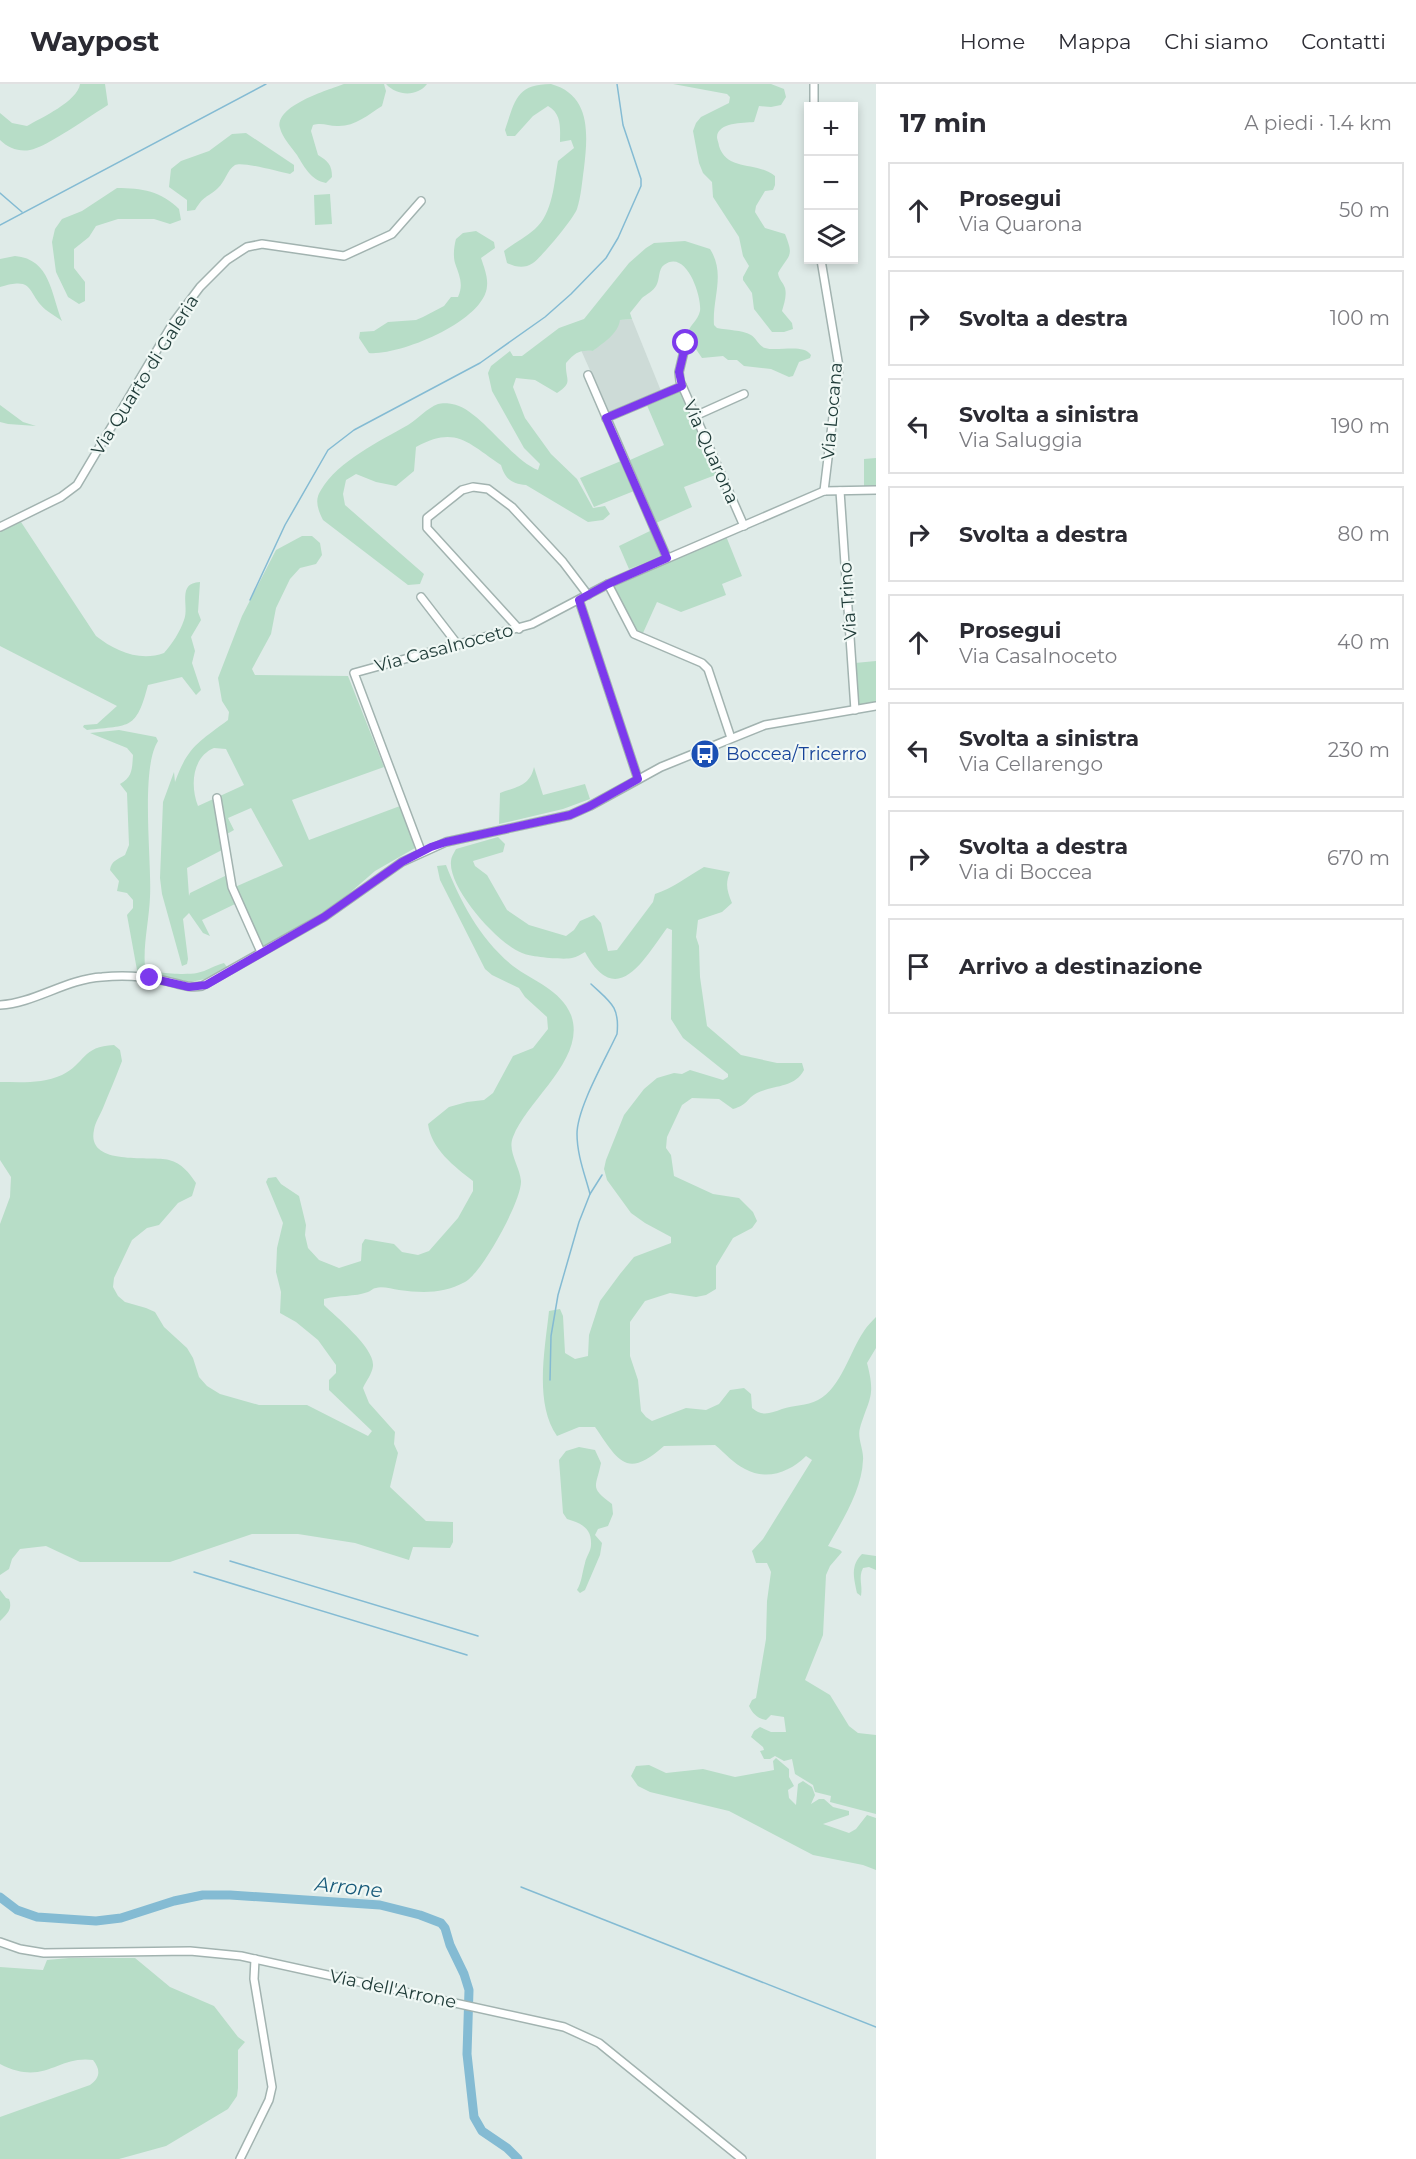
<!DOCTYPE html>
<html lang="it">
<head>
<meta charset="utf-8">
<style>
  body { margin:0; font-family:Montserrat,sans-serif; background:#f2f2f3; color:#2b2b33 }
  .controls { position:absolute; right:18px; top:18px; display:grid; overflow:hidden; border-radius:0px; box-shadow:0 3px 9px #0003 }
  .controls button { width:54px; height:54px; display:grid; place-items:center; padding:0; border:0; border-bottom:2px solid #e1e1e2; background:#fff; color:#2b2b33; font:30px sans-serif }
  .stop { position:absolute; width:18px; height:18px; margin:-14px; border:4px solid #7c3aed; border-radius:50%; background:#fff }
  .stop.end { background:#7c3aed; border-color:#fff; box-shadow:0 2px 6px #0008 }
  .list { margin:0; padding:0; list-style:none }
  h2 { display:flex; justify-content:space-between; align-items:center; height:78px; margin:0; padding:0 24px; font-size:26px }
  h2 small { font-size:20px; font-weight:400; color:#7c7c81 }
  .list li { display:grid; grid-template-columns:39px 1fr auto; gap:18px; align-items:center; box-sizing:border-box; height:96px; margin:0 12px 12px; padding:0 12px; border:2px solid #e1e1e2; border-radius:0px }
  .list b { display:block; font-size:22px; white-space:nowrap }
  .list p { margin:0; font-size:20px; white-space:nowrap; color:#7c7c81 }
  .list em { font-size:20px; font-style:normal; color:#7c7c81 }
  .icon { flex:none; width:33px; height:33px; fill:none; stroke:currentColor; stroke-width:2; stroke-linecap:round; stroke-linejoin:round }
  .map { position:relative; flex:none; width:876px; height:2075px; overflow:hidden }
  header { display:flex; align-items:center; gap:36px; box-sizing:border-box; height:84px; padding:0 30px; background:#fff; border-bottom:2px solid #e1e1e2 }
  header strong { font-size:28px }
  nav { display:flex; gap:33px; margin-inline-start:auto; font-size:21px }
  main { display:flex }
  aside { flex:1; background:#fff }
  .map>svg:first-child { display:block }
</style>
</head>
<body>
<header>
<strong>Waypost</strong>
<nav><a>Home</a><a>Mappa</a><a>Chi siamo</a><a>Contatti</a></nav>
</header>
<main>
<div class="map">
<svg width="876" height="2075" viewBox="0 0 876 2075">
  <rect width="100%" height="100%" fill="#dfebe8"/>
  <!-- built -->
  <path fill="#cddbd7" d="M 632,235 L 661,307 L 609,329 L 581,266 L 593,267 L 620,236 Z"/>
  <!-- green -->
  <g fill="#b7ddc7" fill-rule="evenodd">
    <path d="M 80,0 L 105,0 L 108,21 C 93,30 45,64 30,66 C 19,68 8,64 0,56 L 0,29 L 12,39 L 27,42 C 41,34 78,17 80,0 Z"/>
    <path d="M 344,0 L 384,0 L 386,7 L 382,22 C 368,31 354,43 337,42 C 328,42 322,38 313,41 L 311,47 L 318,71 C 328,77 332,81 332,93 L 326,99 C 311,96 305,84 297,71 C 292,64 282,53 280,44 C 274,22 328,6 344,0 Z"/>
    <path d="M 386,0 L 427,0 C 417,13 397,12 386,0 Z"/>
    <path d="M 551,0 C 591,11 588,50 584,84 C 582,98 581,113 577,125 C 574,134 541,174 533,179 C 524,185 516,183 507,179 L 504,167 C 514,159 526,153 535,145 C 553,129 554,99 558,77 L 574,64 L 571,56 L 560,58 C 560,44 562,30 548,22 L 533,32 L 515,52 L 507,52 L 505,46 C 515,17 516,0 551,0 Z"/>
    <path d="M 673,0 L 771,0 L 784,5 L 786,13 L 781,21 L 771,23 L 759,22 L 754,38 C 743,39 718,38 717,53 C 717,55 719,60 719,62 C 727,88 757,77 775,92 L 775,101 L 773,106 L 765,107 L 756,122 L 755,128 L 765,144 L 785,150 C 794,173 790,169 778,189 C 779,196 783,198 785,204 C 787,212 784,220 782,227 L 792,239 L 793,245 L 784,248 L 772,248 L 754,225 L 752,209 L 743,196 L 743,193 L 749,182 L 743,172 L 739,153 L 713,113 L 712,98 L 703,89 L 699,79 L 693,47 L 696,39 L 701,33 L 729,19 L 730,13 L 727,10 Z"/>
    <path d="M 246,49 L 294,81 L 294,87 L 290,90 C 279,88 242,77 235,81 C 227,86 225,98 218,104 C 206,115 205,110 195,126 L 187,127 L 187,116 L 169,103 L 171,85 L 181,77 L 209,67 L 232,50 Z"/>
    <path d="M 117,104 C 142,104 161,107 179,125 L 181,136 L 170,140 L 154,135 L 118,135 L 96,142 L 89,153 L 74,165 L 74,184 L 85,198 L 85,217 L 79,220 L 68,213 L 56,188 L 52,158 L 55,145 L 62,135 L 82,127 Z"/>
    <path d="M 330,110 L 332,140 L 315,141 L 314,111 Z"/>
    <path d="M 476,147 L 494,158 L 495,164 L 481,174 C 484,183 488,193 487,202 C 485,237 399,272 369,269 L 359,254 L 360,248 L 374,247 L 388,238 L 416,236 L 423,233 L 444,222 L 451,213 L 458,213 C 464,200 459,191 455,179 C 453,172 454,162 456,155 L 463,149 Z"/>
    <path d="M 685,157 L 710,165 C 726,190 712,214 714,241 L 717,244 C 727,246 742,246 751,251 C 756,254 759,262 765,264 C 778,268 803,259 811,271 L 810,274 L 799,278 L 793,292 L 789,293 L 771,285 L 744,282 L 737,276 L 728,276 L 723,272 L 702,274 L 687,252 C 688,242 698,237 700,227 C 702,212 686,164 664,181 C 658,185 660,196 656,202 C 653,207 647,210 642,214 C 638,219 634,224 630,229 L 632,235 L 620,236 C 618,250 604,258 593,267 C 579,266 576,268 566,279 C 565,296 574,298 557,309 L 535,296 L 516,294 L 513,303 L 525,334 L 551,370 L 577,395 L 593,424 L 605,422 L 610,430 L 603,436 L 588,438 L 526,401 C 512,400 505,395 501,381 C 468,359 456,341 416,363 L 414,387 L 396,402 L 376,398 L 356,390 L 346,396 L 343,410 L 345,421 L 424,490 L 420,500 L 408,501 L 323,436 C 318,426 314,416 321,406 C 338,377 380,357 408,341 C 418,335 427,324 438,320 C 441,319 449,319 452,320 C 479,324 510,375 538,386 L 540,380 L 524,364 L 492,307 L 488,289 L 491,282 L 510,267 L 513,272 L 522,272 L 559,244 L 584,235 L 629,179 L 646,164 L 654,159 Z"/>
    <path d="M 15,172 C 51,175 51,211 62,237 C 57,233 51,230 46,226 C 26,209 36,192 0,203 L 0,175 Z"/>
    <path d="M 677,306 L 682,308 L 718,390 L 684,403 L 692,423 L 656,439 L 630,376 L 664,361 L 646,319 Z"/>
    <path d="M 0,321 L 23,338 L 36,342 L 8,340 L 0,338 Z"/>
    <path d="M 876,374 L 876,402 L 864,402 L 864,375 Z"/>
    <path d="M 621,377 L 634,407 L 594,423 L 580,394 Z"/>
    <path d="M 21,438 L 96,552 C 115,567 140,578 164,569 C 172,560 180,548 184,536 C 190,523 176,499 200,498 L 198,528 L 201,536 L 191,553 L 195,567 L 192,579 L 201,606 L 196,611 L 182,593 L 148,601 C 136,646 131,641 87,646 L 83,643 L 84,641 L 97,640 L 117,622 L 0,562 L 0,447 Z"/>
    <path d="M 652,446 L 663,472 L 629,485 L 619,462 Z"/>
    <path d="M 302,452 L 312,452 L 320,459 L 322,471 L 316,480 L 300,484 L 290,495 L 276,524 L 271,550 L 252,585 L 255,591 L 348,592 L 384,683 L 292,716 L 309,756 L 400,722 L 415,764 L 375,787 L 338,819 L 263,863 L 235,803 L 283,782 L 251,724 L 228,734 L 234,746 L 227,750 L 222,766 L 187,784 L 189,812 L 190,809 L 227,791 L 229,807 L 235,820 L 202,836 L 210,852 L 203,849 L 189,829 L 183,835 L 188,875 L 187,880 L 182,882 L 162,810 L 160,794 L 163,718 L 174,688 L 175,698 C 188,662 199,658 228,636 L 229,628 L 222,617 L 218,594 L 242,532 L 276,466 ZM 214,664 L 226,665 L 244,701 L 198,722 C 190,702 192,673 214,664 Z"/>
    <path d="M 726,452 L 742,492 L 722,500 L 726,511 L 681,528 L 657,518 L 643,549 L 637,546 L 612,502 Z"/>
    <path d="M 876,577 L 876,619 L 859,621 L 855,579 Z"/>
    <path d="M 119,646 L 156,653 L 158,657 C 140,685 152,777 150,813 C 149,837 143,860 145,883 C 152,890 186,891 197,889 C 207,887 215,881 224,879 L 227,883 L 205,895 L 191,898 L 139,889 L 137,886 L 127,831 L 133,824 L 133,816 L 127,809 L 117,807 L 119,797 L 110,786 C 111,777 118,775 125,771 L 129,761 L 127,709 L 120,700 C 133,693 132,684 133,671 L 127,664 L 90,649 Z"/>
    <path d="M 534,683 L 543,711 L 585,700 L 590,715 L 563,725 L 499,740 L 500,709 C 516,703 530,702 534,683 Z"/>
    <path d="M 498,753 L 505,760 L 503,768 L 473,777 L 475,782 L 487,791 L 507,826 L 529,841 L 566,852 L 574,846 L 580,837 L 594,831 L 601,839 L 608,867 L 617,866 L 653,818 L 655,810 C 673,804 687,793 704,783 L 730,788 C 725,800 727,807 732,819 L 722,828 L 698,836 L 696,853 L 699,862 L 700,893 L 707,942 L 741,971 L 777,979 L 802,979 L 804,986 C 795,1004 773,1001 757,1009 C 747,1014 748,1021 733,1025 L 719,1015 L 692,1014 L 682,1021 L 667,1053 L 666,1064 L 671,1071 L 674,1092 L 713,1110 L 739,1114 L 753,1128 L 757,1137 L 752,1144 L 733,1154 L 716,1182 L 716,1205 L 706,1211 L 696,1213 L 670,1209 L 645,1217 L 630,1238 L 630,1272 L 638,1296 L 641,1327 L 646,1333 L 652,1337 L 686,1324 L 706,1326 L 719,1320 L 730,1306 L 744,1304 L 751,1310 L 752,1324 C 762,1333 771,1329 782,1325 C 794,1321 806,1322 818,1316 C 841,1304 850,1267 864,1247 C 867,1242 872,1237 876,1233 L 876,1264 L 867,1279 C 876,1313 869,1314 860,1344 C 857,1354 864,1366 863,1376 C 862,1406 842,1437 828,1462 L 840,1466 L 842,1468 L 830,1482 L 826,1491 L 823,1551 L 805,1596 L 830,1611 L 849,1642 L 858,1649 L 876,1651 L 876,1730 L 830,1718 L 831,1712 L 815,1708 L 813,1701 L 795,1690 L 792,1675 L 784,1677 L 775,1672 L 770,1675 L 764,1675 L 760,1667 L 764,1666 L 763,1663 L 751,1653 L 754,1647 L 760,1643 L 771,1648 L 786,1648 L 784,1633 L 771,1631 L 766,1636 C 758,1635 752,1629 749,1622 L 752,1616 L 756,1614 L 766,1555 L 767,1517 L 771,1488 L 767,1479 L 756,1479 L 752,1467 L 763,1455 L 812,1376 L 806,1372 C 790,1388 767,1397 745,1385 C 734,1380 725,1369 715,1361 L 664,1362 C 626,1396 618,1376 595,1343 L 579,1343 L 557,1352 C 534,1319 545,1265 549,1227 L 560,1225 L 563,1232 L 565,1269 L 575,1275 L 588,1272 L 589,1251 L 600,1217 L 620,1190 L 634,1173 L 671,1159 L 671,1153 L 645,1139 L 631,1129 L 607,1096 L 604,1085 L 606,1076 L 624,1031 L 644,1005 L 657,994 L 674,989 L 682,990 L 690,986 L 723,996 L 728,993 L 728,990 L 683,954 L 671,935 L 672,846 L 667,844 C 644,875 617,927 585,868 C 581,870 577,873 572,874 C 564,876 531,873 522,869 C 498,860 448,804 451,777 C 451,773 454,769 456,765 Z"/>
    <path d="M 446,781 C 461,819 480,855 513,882 C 533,897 561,906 571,931 C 587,974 528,1015 513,1053 C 507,1067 520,1083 521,1097 C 522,1116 482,1189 465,1198 C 443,1210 422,1209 399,1206 C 392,1205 382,1202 376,1204 C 373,1204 371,1207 368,1208 C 355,1213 338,1211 324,1215 L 324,1221 C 336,1233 375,1264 373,1282 C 372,1290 366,1297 363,1304 L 369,1319 L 395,1348 L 394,1360 L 398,1369 L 390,1403 L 426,1437 L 453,1438 L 453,1458 L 450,1464 L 413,1463 L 409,1476 L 355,1459 L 298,1450 L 252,1450 L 170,1478 L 80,1478 L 46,1462 L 20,1465 L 12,1475 L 9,1485 L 0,1491 L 0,1140 L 10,1113 L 11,1093 L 0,1076 L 0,998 C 21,998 42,1000 62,991 C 85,980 82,962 114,961 L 120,966 L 122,977 C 116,993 109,1009 103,1024 C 100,1031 95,1039 94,1046 C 86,1083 150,1071 169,1076 C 182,1079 189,1089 196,1099 L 192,1112 L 178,1119 L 159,1141 L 147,1144 L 132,1156 L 114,1194 L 113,1203 L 118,1212 L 125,1218 L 146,1224 L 155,1228 L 164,1243 L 187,1264 L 193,1274 L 199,1293 L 207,1302 L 220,1310 L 259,1321 L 307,1321 L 368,1352 L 372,1347 L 329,1306 L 329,1296 L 336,1289 L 336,1281 L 318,1256 L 296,1238 L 280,1229 L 281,1208 L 276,1188 L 277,1164 L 283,1139 L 266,1098 L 268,1094 L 276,1093 L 281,1100 L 299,1112 L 306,1141 L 305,1151 L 308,1164 L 319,1176 L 339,1184 L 361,1177 L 362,1160 L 365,1155 L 394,1160 L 402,1168 L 418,1171 L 429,1167 L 458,1134 L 473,1107 L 473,1097 C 455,1083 431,1065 428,1040 L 449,1023 L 467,1018 L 484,1016 L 493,1009 L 513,972 L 533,964 L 548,945 L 547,933 L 525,913 L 519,904 L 492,891 L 485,885 L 440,796 L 437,782 Z"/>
    <path d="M 579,1363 L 595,1366 L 601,1379 C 596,1404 589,1403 612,1420 L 613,1430 L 608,1442 L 598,1445 L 595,1451 L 602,1459 L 600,1471 L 585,1506 L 580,1509 L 577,1506 C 582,1497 582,1489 585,1479 C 586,1473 591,1467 591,1461 C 592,1444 581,1439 567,1435 L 563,1429 L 559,1376 L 566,1367 Z"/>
    <path d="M 862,1470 L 876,1472 L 876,1486 L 869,1483 L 863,1484 C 858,1494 863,1501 861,1512 L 857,1509 C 854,1494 850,1482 862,1470 Z"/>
    <path d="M 0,1506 L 6,1514 L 9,1515 C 13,1525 7,1530 0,1537 Z"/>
    <path d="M 776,1674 L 789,1685 L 789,1693 L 794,1702 L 788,1706 L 789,1714 L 796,1721 L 798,1700 L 803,1697 L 812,1703 L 815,1711 L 811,1720 L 819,1715 L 824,1715 L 833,1723 L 849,1727 L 849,1731 L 823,1740 L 849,1749 L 856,1745 L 867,1731 L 876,1734 L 876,1786 L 863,1781 L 813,1771 L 729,1727 L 650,1708 L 638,1702 L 631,1692 L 636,1682 L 649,1681 L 666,1689 L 703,1685 L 735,1693 L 774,1686 L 773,1677 Z"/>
    <path d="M 69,1874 L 135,1874 L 170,1903 L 214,1922 L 238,1953 L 245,1958 L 238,1966 L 238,2004 L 237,2012 L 228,2025 L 166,2062 L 119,2075 L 0,2075 L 0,2033 L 90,2001 C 100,1994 101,1986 93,1976 C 57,1971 45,2003 0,1980 L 0,1883 L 43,1886 L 47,1876 Z"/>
  </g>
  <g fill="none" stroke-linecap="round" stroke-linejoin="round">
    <!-- stream -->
    <g stroke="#84bbd3" stroke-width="1.5">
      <path d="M 0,109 L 22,128"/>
      <path d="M 0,141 L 266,0"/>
      <path d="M 250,516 L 285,441 L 328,366 L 354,346 L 480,279 L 545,233 L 571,210 L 606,174 L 618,154 L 641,102 L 641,95 L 623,41 L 617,0"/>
      <path d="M 590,1110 C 585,1091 577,1071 577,1050 C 577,1024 605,976 617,950 C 620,922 610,918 591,900"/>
      <path d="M 550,1296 L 551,1252 L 558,1211 L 579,1138 L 590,1110 L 602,1091"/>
      <path d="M 230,1477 L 478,1552"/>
      <path d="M 194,1488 L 467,1571"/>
      <path d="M 521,1803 L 876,1943"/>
    </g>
    <!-- river -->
    <path stroke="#84bbd3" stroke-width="9" d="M 0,1813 L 17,1826 L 37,1833 L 96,1837 L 121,1834 L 174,1817 L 203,1811 L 230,1811 L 380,1821 L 420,1831 L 441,1839 L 445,1844 L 450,1861 L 464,1890 L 469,1906 L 467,1970 L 474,2033 L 482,2047 L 507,2064 L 518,2075"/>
    <!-- minor casing -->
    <g stroke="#a2b3b0" stroke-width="10">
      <g id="minor">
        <path d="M 814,0 L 814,22"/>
        <path d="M 821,176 L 839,283 L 824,407"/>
        <path d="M 686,259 L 679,288 L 680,297 L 744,442"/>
        <path d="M 588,291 L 667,474"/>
        <path d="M 695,332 L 744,310"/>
        <path d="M 606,334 L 682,302"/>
        <path d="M 840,407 L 855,626"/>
        <path d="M 0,443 L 61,413 L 77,401 L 173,239 L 200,203 L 227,176 L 247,163 L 262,160 L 344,172 L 392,150 L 421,117"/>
        <path d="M 608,500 L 634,550 L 702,579 L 708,585 L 731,654"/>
        <path d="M 421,513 L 458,561"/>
        <path d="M 579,516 L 638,695"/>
        <path d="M 519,545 L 427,444 L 427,434 L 462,406 L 473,403 L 488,405 L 512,423 L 563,478 L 588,511"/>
        <path d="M 217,714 L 232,803 L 261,868"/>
        <path d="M 421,767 L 354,589 L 532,540 L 608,500 L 824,407 L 876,406"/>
        <path d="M 0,921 C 35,919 66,895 102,893 C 121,891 142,892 161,896 C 175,898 187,905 202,902 L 324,833 L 402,778 L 446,758 L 570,731 L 590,722 L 661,683 L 765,641 L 876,622"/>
        <path d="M 0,1858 L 20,1865 L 44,1869 L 190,1867 L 241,1872 L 564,1943 L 599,1959 L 742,2075"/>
        <path d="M 240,2075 L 269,2016 L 272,2003 L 254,1895 L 255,1875"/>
      </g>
    </g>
    <!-- minor -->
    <use href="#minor" stroke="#fff" stroke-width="7"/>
  </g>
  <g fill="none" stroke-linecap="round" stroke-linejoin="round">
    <!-- route -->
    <path stroke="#7c3aed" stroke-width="8" d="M 150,894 L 189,903 L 206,901 L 324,833 L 402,778 L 431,763 L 446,758 L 570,731 L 590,722 L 638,695 L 579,516 L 608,500 L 667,474 L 606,334 L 682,302 L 679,288 L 686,259"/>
  </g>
  <!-- icons -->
  <defs>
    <g id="bus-disc" transform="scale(1.5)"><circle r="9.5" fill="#1a4fb4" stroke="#f0f8f5"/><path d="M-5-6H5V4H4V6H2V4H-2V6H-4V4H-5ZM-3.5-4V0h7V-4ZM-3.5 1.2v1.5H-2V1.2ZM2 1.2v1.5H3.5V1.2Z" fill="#fff"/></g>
  </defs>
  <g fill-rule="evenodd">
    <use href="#bus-disc" x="705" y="670"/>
  </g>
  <g text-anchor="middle" stroke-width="4.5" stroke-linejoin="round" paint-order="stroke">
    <!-- street labels -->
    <g font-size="18" fill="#203c39" stroke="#f0f8f5">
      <text transform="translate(145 291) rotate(-58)" y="6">Via Quarto di Galeria</text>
      <text transform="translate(832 327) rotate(-85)" y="6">Via Locana</text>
      <text transform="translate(711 368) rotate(66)" y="6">Via Quarona</text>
      <text transform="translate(848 517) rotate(-94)" y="6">Via Trino</text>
      <text transform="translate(444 564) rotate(-15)" y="6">Via Casalnoceto</text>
      <text transform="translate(393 1905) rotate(12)" y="6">Via dell'Arrone</text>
    </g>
    <!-- transit labels -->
    <g font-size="18" fill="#164399" stroke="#f0f8f5" text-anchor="start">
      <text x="726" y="676">Boccea/Tricerro</text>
    </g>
    <!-- water labels -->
    <g font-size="20" font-style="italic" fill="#185a7a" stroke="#f0f8f5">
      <text transform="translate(349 1803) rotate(6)" y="7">Arrone</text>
    </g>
  </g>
</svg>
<div class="controls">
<button>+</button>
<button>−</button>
<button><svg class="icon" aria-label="layers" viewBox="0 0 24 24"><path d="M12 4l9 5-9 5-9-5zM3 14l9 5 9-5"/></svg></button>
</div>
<div class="stop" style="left:686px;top:259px"></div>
<div class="stop end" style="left:150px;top:894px"></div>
</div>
<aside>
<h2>17 min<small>A piedi · 1.4 km</small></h2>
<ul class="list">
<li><svg class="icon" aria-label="ahead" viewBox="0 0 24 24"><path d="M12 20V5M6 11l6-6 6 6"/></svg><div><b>Prosegui</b><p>Via Quarona</p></div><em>50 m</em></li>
<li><svg class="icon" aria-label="right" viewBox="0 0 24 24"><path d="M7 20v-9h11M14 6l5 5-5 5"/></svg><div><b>Svolta a destra</b></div><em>100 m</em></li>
<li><svg class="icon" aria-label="left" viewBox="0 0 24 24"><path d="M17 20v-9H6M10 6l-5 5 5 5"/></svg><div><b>Svolta a sinistra</b><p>Via Saluggia</p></div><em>190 m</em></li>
<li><svg class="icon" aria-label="right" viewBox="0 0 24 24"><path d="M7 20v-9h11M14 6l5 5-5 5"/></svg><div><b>Svolta a destra</b></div><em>80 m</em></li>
<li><svg class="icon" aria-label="ahead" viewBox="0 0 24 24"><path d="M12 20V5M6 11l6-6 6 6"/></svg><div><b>Prosegui</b><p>Via Casalnoceto</p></div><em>40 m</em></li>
<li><svg class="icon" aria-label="left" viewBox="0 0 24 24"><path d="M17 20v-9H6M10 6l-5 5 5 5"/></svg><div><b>Svolta a sinistra</b><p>Via Cellarengo</p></div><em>230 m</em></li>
<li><svg class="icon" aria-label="right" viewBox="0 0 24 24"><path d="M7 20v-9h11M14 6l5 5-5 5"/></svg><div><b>Svolta a destra</b><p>Via di Boccea</p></div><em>670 m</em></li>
<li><svg class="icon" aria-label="arrive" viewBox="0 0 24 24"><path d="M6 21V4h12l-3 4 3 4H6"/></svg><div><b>Arrivo a destinazione</b></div></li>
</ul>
</aside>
</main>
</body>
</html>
